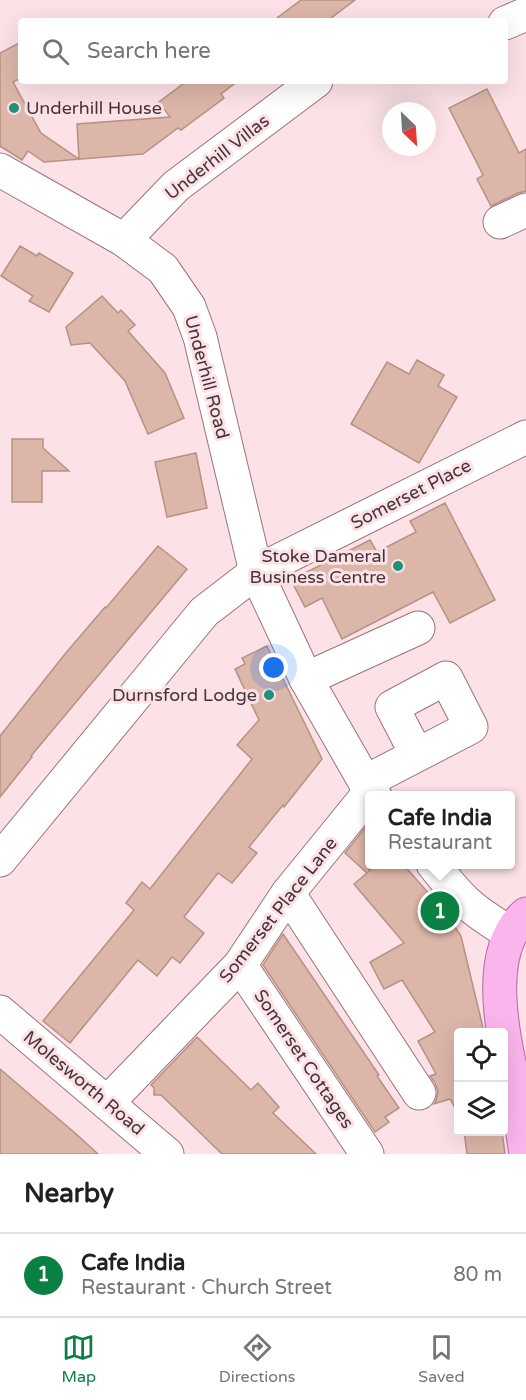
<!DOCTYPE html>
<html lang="en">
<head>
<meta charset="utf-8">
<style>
  body { margin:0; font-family:"Varela Round",sans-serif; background:#f2f2f2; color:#202124 }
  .controls { position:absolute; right:18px; bottom:18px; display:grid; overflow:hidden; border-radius:6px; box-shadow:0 6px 24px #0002 }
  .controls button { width:54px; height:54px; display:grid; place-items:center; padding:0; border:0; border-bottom:2px solid #e0e0e0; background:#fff; color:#202124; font:30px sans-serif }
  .compass { position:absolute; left:382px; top:102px; width:54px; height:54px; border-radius:50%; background:#fff; box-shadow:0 6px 24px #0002; rotate:155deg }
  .you { position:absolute; left:274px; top:668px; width:21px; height:21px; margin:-15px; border:4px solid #fff; border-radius:50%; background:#1a73e8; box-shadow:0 0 0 9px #1a73e833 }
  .badge { display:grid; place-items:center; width:39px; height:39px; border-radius:50%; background:#0b8043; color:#fff; font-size:20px; font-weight:700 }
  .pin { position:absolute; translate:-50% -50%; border:3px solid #fff; box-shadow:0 2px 6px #0006 }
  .popup { position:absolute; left:365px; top:791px; width:150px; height:78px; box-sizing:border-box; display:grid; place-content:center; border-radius:6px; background:#fff; filter:drop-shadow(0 2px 4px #0005); font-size:20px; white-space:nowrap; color:#757577 }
  .popup b { font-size:22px; color:#202124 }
  .popup::after { content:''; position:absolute; left:50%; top:100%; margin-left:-12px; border:12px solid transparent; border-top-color:#fff }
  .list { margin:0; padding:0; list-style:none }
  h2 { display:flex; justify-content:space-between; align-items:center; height:78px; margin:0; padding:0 24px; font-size:26px }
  h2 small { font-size:20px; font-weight:400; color:#757577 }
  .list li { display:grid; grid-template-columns:39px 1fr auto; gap:18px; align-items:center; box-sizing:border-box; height:84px; padding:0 24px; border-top:2px solid #e0e0e0 }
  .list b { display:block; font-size:22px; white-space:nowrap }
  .list p { margin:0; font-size:20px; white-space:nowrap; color:#757577 }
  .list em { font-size:20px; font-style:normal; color:#757577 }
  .icon { flex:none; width:33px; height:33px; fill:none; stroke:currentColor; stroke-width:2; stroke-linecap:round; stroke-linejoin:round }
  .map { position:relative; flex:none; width:526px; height:1154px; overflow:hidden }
  .search { position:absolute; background:#fff; box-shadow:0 6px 24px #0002; left:18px; right:18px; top:18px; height:66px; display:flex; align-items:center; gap:15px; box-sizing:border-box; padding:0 21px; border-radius:6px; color:#757577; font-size:22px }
  .sheet { height:162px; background:#fff }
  nav { display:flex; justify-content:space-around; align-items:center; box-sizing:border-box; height:84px; border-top:2px solid #e0e0e0; background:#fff; font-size:16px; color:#757577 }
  nav a { display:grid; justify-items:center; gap:3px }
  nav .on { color:#0b8043 }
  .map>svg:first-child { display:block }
</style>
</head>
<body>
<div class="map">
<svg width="526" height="1154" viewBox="0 0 526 1154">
  <rect width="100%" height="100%" fill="#fce2e6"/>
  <!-- building -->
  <g fill="#dcb6a8" stroke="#b69184" stroke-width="1.5">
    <path d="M 301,0 L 355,0 L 327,21 L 273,21 Z"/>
    <path d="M 21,42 L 21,78 L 13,82 L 41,133 L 79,159 L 77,124 L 170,117 L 159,102 L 187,81 L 238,81 L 221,94 L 224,98 L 181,130 L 178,128 L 143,154 L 44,162 L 28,151 L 22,160 L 0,146 L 0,53 Z"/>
    <path d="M 487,89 L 519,153 L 526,149 L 526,191 L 518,193 L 491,206 L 477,179 L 483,175 L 449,108 Z"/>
    <path d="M 20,246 L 37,256 L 39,253 L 73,273 L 49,312 L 29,301 L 33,296 L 1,276 Z"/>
    <path d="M 102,296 L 118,313 L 121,310 L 135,325 L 128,331 L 165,373 L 184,418 L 148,434 L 125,381 L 90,343 L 71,345 L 66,327 Z"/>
    <path d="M 417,360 L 444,375 L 438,386 L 457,397 L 419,463 L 351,424 L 387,362 L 409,374 Z"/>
    <path d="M 12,439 L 43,439 L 43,448 L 69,471 L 42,471 L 42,502 L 12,502 Z"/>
    <path d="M 196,453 L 207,508 L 167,517 L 155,462 Z"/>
    <path d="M 445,503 L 495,600 L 450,623 L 433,592 L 342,639 L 322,598 L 305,607 L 291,580 L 370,540 L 377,552 L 416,532 L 410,521 Z"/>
    <path d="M 158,546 L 187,569 L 31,756 L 32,757 L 0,797 L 0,736 L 65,654 L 105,607 L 106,608 Z"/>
    <path d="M 267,646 L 322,759 L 284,807 L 283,805 L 249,847 L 257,853 L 232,883 L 218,873 L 184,917 L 204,933 L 180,963 L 172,957 L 157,976 L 138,960 L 70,1043 L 43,1021 L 134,910 L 126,903 L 142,882 L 150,889 L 252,759 L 237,745 L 259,720 L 235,669 L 245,664 L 242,658 Z"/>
    <path d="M 369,823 L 369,871 L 377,864 L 403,864 L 430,895 L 433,894 L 461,936 L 484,1032 L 459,1032 L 459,1115 L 450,1099 L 434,1104 L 436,1101 L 438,1091 L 435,1083 L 430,1076 L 436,1074 L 418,1041 L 435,1032 L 402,980 L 384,989 L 370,962 L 404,943 L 354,884 L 367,873 L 345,853 Z"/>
    <path d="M 283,934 L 379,1075 L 377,1076 L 399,1108 L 385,1117 L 389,1122 L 375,1132 L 263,965 Z"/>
    <path d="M 197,1037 L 251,1090 L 258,1083 L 279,1107 L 273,1113 L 316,1154 L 222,1154 L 161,1095 L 154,1095 L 154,1088 L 151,1085 Z"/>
    <path d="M 0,1069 L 75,1133 L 98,1154 L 0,1154 Z"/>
    <path d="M 464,1131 L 502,1131 L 505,1154 L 467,1154 Z"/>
  </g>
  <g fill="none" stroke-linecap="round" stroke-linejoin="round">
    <!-- minor casing -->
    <g stroke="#99737a" stroke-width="35">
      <g id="minor">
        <path d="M 505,23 L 526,14"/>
        <path d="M 0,170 L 124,240 L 163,269 L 189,307 L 200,337 L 256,572 L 306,679 L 365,782 L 375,796"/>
        <path d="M 500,222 L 526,210"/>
        <path d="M 124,240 L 176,186 L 316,81"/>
        <path d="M 306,679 L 418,628"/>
        <path d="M 365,782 L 471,727 L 446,678 L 392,707 L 417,755"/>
        <path d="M 0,860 L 204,612 L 256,572 L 526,437"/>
        <path d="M 433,864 C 444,878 455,892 467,903 C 480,915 495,924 510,933"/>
        <path d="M 288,893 L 419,1093"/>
        <path d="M 240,965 L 367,1154"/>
        <path d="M 0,1012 L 167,1154"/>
        <path d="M 107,1103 L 240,965 L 288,893 L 371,791"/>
      </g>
    </g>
    <!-- major casing -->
    <g stroke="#b968a6" stroke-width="35">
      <path id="major" d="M 526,914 C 480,955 506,1047 517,1099 C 521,1117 523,1136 526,1154"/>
    </g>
    <!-- minor -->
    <use href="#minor" stroke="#fff" stroke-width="33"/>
    <!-- major -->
    <use href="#major" stroke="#fab5ed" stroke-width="33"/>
  </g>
  <!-- markers -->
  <g fill="#1e9276" stroke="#fce2e6" stroke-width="2">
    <circle cx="14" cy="108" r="6"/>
    <circle cx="398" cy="566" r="6"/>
    <circle cx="269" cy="695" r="6"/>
  </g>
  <g text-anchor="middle" stroke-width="6" stroke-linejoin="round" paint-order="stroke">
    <!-- poi labels -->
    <g font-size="18" fill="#463538" stroke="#fce2e6" text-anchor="end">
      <text x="26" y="114" text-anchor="start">Underhill House</text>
      <text x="386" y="562">Stoke Dameral<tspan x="386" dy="21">Business Centre</tspan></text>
      <text x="257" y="701">Durnsford Lodge</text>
    </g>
    <!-- street labels -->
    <g font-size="18" fill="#463538" stroke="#fce2e6">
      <text transform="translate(217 157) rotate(-38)" y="6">Underhill Villas</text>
      <text transform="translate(207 377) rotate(75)" y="6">Underhill Road</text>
      <text transform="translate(411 494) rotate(-27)" y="6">Somerset Place</text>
      <text transform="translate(278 910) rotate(-52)" y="6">Somerset Place Lane</text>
      <text transform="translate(304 1059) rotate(56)" y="6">Somerset Cottages</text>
      <text transform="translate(84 1083) rotate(40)" y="6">Molesworth Road</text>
    </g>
  </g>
</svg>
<div class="controls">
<button><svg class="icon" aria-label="locate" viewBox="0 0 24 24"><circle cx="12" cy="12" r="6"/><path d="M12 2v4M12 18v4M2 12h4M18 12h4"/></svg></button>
<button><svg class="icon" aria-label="layers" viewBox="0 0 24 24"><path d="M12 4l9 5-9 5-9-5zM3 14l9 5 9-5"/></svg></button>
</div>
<svg class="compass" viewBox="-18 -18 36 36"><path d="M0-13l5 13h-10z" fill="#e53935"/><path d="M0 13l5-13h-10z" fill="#757577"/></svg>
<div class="you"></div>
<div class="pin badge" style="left:440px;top:911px">1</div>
<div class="popup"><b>Cafe India</b>Restaurant</div>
<div class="search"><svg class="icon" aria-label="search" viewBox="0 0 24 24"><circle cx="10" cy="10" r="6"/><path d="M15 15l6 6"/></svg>Search here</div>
</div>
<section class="sheet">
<h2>Nearby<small></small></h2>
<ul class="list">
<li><span class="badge">1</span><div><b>Cafe India</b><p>Restaurant · Church Street</p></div><em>80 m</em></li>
</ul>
</section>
<nav>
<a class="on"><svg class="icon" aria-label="map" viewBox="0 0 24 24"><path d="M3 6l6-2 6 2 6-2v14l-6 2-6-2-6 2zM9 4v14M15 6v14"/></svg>Map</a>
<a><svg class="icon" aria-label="directions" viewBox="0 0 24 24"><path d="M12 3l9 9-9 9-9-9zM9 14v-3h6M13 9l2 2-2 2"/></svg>Directions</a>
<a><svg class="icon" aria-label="saved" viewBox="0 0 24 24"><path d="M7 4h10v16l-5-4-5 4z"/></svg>Saved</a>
</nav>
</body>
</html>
